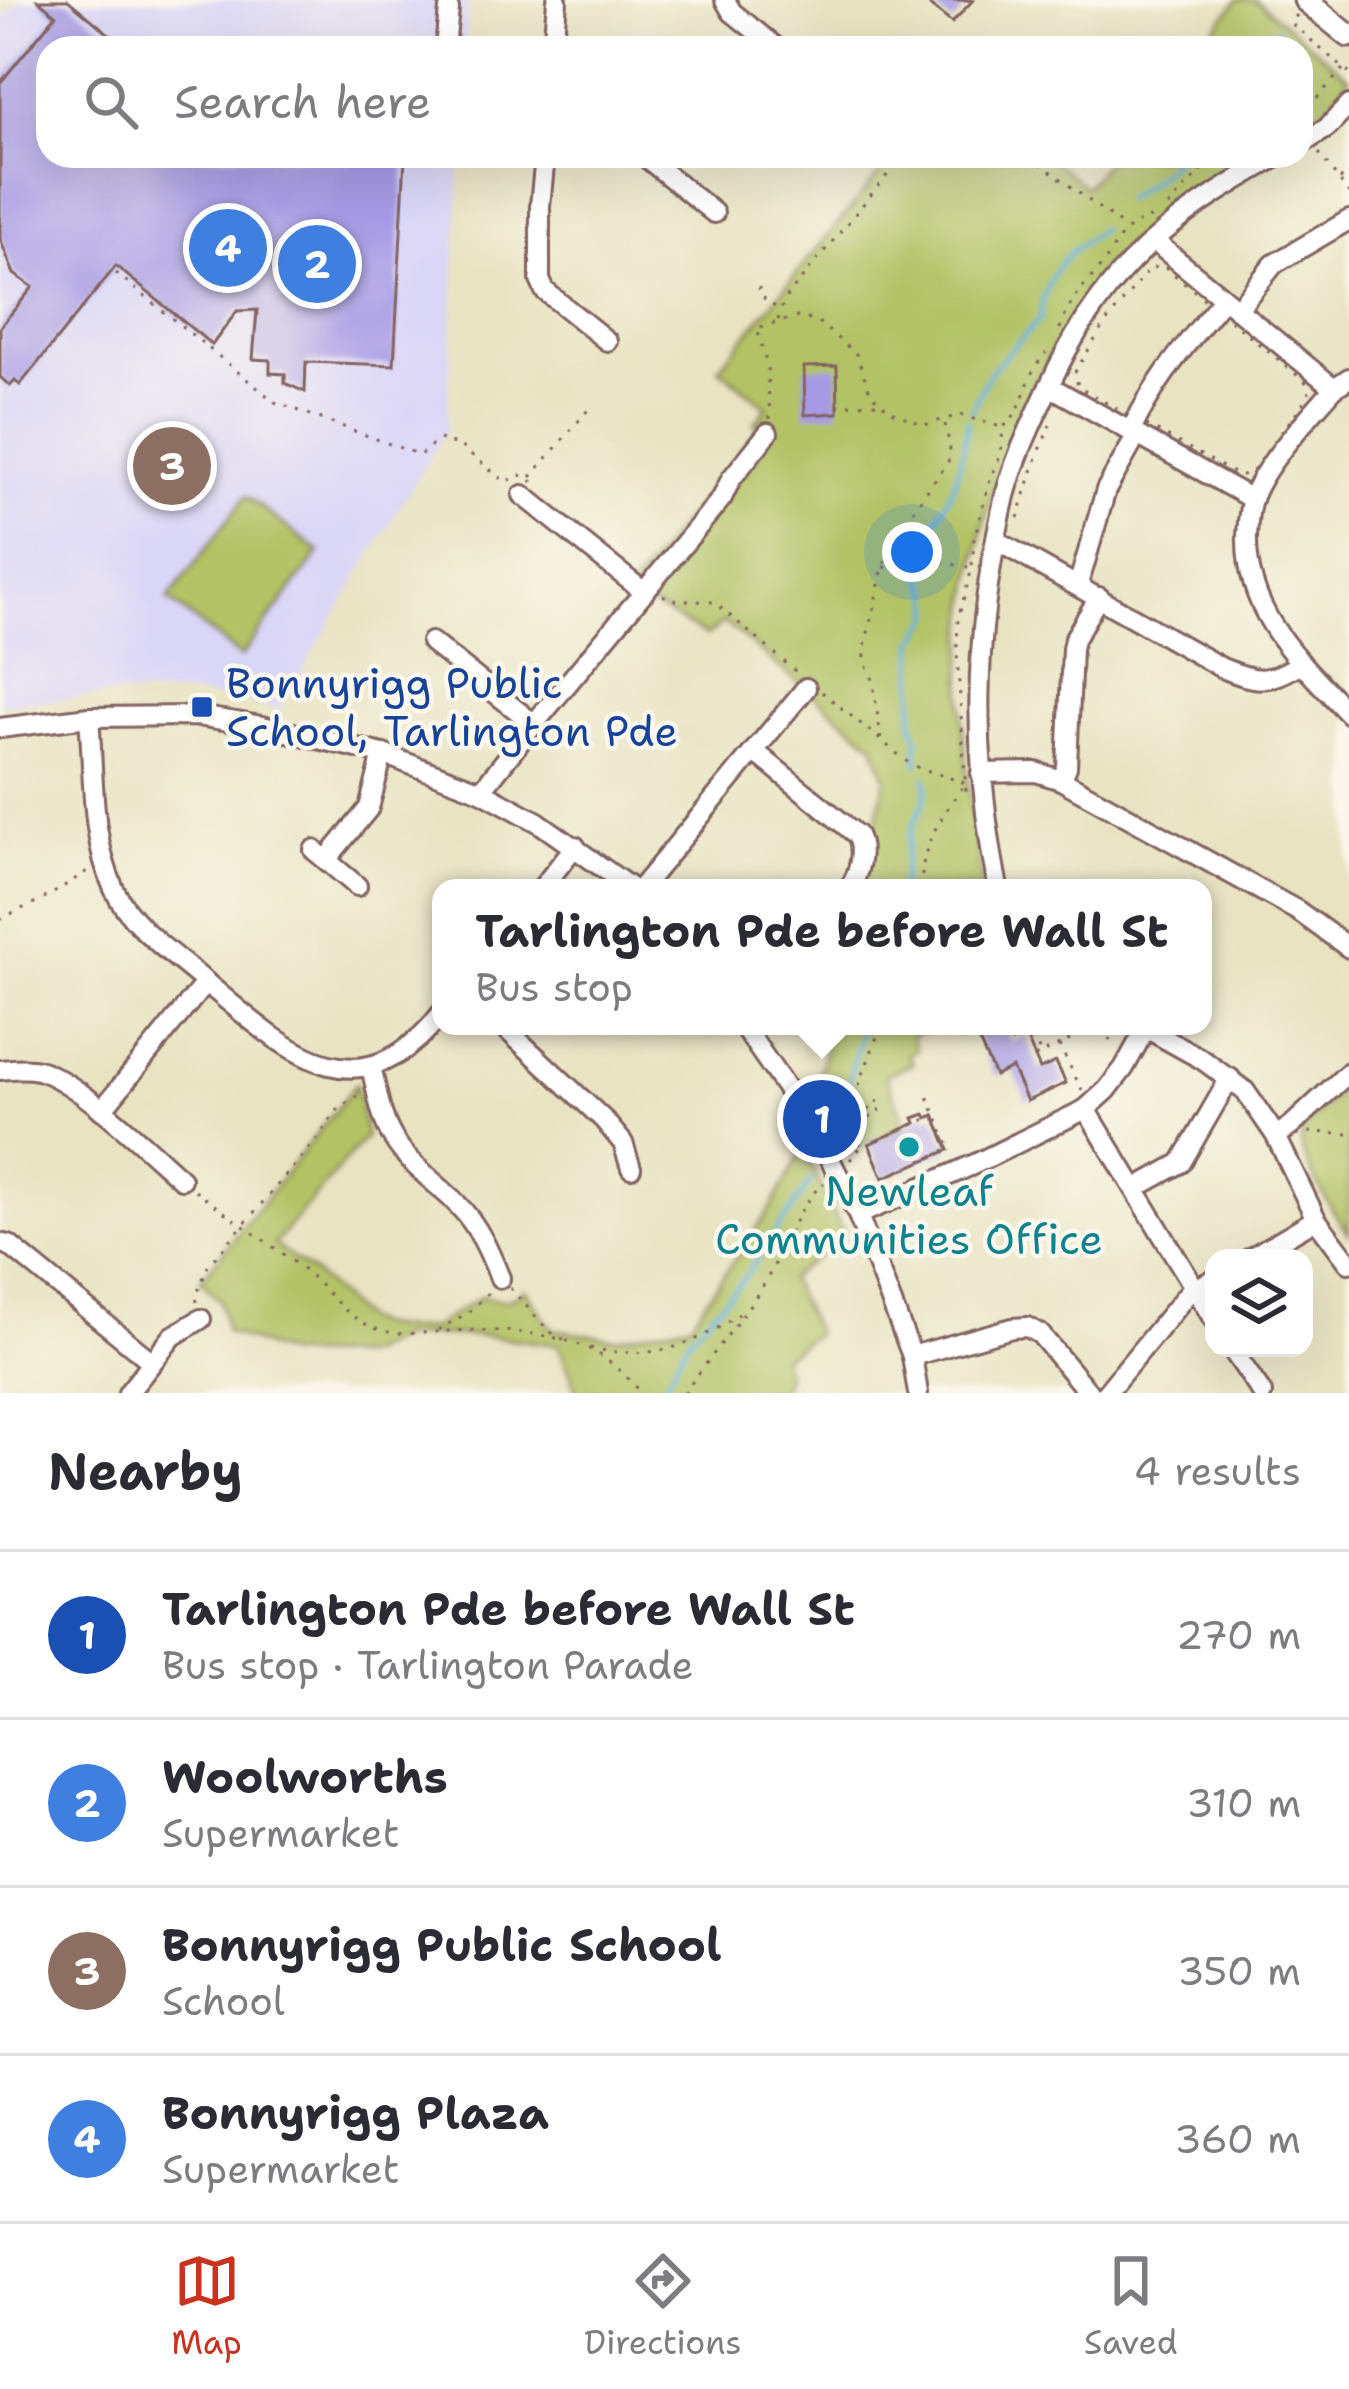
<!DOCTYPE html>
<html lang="en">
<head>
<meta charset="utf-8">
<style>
  body { margin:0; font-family:"Shantell Sans",sans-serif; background:#f7f7f7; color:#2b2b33 }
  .controls { position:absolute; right:36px; bottom:36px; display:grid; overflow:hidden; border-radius:24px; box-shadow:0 12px 48px #0002 }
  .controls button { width:108px; height:108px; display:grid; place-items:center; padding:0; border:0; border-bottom:3px solid #e1e1e2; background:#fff; color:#2b2b33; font:60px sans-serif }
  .you { position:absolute; left:912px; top:552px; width:42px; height:42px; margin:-30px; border:9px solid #fff; border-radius:50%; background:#1a73e8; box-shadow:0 0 0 18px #1a73e833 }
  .badge { display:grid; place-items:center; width:78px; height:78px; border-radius:50%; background:#c8321e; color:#fff; font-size:39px; font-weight:700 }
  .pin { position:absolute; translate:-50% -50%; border:6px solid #fff; box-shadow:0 3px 12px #0006 }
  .popup { position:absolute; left:432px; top:879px; width:780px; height:156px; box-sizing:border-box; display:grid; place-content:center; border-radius:24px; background:#fff; filter:drop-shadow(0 3px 9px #0005); font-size:39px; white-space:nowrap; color:#7c7c81 }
  .popup b { font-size:45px; color:#2b2b33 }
  .popup::after { content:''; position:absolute; left:50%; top:100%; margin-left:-24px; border:24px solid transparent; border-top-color:#fff }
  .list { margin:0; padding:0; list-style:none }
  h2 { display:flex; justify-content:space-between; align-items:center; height:156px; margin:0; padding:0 48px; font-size:51px }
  h2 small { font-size:39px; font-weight:400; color:#7c7c81 }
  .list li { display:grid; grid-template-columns:78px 1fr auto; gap:36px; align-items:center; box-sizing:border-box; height:168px; padding:0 48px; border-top:3px solid #e1e1e2 }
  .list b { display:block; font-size:45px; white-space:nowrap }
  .list p { margin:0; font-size:39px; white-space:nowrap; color:#7c7c81 }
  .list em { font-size:39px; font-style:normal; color:#7c7c81 }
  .icon { flex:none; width:66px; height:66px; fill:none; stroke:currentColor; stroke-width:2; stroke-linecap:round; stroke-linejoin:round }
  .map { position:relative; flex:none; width:1349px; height:1393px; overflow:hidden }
  .search { position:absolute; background:#fff; box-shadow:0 12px 48px #0002; left:36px; right:36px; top:36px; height:132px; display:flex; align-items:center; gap:30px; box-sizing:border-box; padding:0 42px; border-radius:36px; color:#7c7c81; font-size:45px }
  .sheet { height:828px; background:#fff }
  nav { display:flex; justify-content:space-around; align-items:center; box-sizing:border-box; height:168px; border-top:3px solid #e1e1e2; background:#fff; font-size:33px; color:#7c7c81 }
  nav a { display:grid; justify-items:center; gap:6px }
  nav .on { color:#c8321e }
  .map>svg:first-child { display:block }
</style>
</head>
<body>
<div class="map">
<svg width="1349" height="1393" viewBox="0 0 1349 1393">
  <rect width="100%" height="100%" fill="#fbf7ec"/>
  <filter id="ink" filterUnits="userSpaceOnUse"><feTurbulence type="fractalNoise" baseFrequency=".00833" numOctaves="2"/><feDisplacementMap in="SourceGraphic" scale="24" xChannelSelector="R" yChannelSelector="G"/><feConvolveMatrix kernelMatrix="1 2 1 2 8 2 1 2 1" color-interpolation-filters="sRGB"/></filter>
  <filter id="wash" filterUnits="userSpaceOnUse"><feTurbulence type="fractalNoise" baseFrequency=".004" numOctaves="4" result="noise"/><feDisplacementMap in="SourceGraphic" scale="48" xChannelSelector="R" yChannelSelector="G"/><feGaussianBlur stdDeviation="2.7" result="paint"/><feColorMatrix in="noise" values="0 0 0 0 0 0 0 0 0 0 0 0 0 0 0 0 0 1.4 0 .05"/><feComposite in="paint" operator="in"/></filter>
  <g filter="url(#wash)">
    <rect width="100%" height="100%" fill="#e9e3c2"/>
    <!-- built -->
    <path fill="#dad6f7" d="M 21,0 L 468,0 L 466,48 L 48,48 L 48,156 L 461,156 L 447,428 L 279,710 L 236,700 L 188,694 L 106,695 L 0,704 L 0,20 Z"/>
    <!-- green -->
    <g fill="#b2c265" stroke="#7e7048" stroke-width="3">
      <path d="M 1238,0 L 1256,0 L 1349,77 L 1328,106 L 1301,127 L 1301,48 L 1199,48 Z"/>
      <path d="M 894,156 L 1047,156 L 1085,187 L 1111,156 L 1249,156 C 1210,180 1172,205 1139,238 C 1023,352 962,536 962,697 C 963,761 974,825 983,888 L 861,888 L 886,778 L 874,744 L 724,622 L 707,636 L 628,592 L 759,427 L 755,423 L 767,407 L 719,368 Z"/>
      <path d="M 246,496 L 320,552 L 241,657 L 168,599 Z"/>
      <path d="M 830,1026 L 937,1026 L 912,1036 L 916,1050 L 908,1054 L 913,1064 L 885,1075 L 906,1126 L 858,1147 L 849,1157 L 815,1093 Z"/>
      <path d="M 356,1084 L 366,1136 L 274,1245 L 316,1275 L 364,1321 L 378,1326 L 404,1329 L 432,1328 L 482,1296 C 501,1302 510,1302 525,1289 L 552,1329 L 615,1338 L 690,1323 L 773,1205 L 803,1149 L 844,1234 L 789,1279 L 816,1334 L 782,1357 L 786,1374 L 781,1393 L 578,1393 L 559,1345 L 488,1336 L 434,1335 L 403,1337 L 363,1356 L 288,1355 L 226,1332 L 220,1302 L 201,1280 Z"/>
      <path d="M 1349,1084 L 1349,1234 C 1336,1217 1293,1151 1302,1132 C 1309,1118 1337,1096 1349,1084 Z"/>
    </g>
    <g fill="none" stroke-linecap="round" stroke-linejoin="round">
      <!-- stream -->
      <g stroke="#61b3dd" stroke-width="4.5">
        <path d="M 1251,48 L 1278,29"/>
        <path d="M 1124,200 L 1159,175 L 1178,156"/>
        <path d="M 971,411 L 990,372 L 1041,318 C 1039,297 1054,269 1069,254 C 1078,245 1091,238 1101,229"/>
        <path d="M 918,566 C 925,538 942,514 953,486 C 961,465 964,443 968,420"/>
        <path d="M 917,764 L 918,737 L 913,725 L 915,642 L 933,614 L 931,594 L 920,572"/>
        <path d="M 900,888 C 905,868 906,845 913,826 C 920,808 931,797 925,777"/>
        <path d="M 839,1125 L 862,1026"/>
        <path d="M 660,1393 L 690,1336 L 742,1281 L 812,1180"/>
      </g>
    </g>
    <g id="blocks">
      <!-- building -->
      <g fill="#a69ae5">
        <path d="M 38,0 L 68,0 L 126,48 L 48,48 L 48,156 L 405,156 L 394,365 L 306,362 L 305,392 L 285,383 L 285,374 L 270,373 L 270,360 L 253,359 L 257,310 L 237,311 L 212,345 L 116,266 L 20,385 L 15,381 L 10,386 L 0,377 L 0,327 L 33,287 L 14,274 L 0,239 L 0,83 L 56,15 Z"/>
        <path d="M 923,0 L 973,0 L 952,23 Z"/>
        <path d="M 837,366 L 838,413 L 805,415 L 804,367 Z"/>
        <path d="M 989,1026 L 1004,1026 L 1012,1042 L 1025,1035 L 1040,1069 L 1056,1062 L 1066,1083 L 1027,1101 L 1012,1068 L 995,1076 L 975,1033 Z"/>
        <path d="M 925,1114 L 927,1118 L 934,1115 L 949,1150 L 883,1178 L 869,1144 L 916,1123 L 914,1118 Z"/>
      </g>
    </g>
  </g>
  <g filter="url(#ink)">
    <use href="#blocks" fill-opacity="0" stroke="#826460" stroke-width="3"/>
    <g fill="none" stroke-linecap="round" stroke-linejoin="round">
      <!-- minor casing -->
      <g stroke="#826460" stroke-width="24">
        <g id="minor">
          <path d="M 725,0 L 732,12 L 777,48"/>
          <path d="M 445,48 L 449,9"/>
          <path d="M 553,48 L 557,0"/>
          <path d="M 1301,144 L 1327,128 L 1349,105"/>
          <path d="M 545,156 L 540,206 L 540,280 L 545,291 L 607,341"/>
          <path d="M 644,156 L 714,213"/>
          <path d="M 1155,242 L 1334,388"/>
          <path d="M 1237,310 L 1274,264 L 1349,220"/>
          <path d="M 1349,378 L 1334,388 C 1309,417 1264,464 1252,499 C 1248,511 1248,523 1247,536 C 1245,614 1299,661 1349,714"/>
          <path d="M 1049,386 L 1252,499"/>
          <path d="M 1131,431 C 1154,381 1188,342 1223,299"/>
          <path d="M 523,495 L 644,592"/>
          <path d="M 997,541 L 1222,668 C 1257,682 1268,684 1301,663"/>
          <path d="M 1078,586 L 1106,490 L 1137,435"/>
          <path d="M 431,642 L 534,724"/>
          <path d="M 89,717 C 94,773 90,837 114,889 C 132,928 172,953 203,980 C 281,1045 355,1122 441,1014"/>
          <path d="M 0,728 L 89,717 L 197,716 L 262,726 L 383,754 L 481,791 L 538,822 L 631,888"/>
          <path d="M 754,751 L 857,835 C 865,850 859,875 849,888"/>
          <path d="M 981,773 L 1036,772 L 1061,780 L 1298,911 L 1349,948"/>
          <path d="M 1061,780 L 1067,767 L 1072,649 L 1074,639 L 1099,597"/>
          <path d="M 481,791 L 534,724 L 722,498 L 731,479 L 768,433"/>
          <path d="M 314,850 L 357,886"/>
          <path d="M 327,859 L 369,808 L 383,754"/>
          <path d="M 542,888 L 575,846"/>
          <path d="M 641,888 L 806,688"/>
          <path d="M 998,888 C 972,757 973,639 1002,509 C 1011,465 1032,423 1051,382 C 1070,340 1099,295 1131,262 C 1174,218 1226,185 1279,156"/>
          <path d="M 503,1026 L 604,1120 L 623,1143 L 631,1168"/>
          <path d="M 743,1026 L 800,1108 L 831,1161 L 858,1215 L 912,1356 L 918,1393"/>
          <path d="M 1142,1026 L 1203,1060 L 1245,1091 L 1276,1136 L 1316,1219 L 1349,1263"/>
          <path d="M 371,1067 C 377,1090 380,1117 393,1138 C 409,1165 437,1183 458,1205 C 479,1227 489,1251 500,1278"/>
          <path d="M 0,1070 C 13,1069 25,1067 38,1070 C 78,1081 148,1150 181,1179"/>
          <path d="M 1086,1109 L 1214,1320"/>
          <path d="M 102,1110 L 206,982"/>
          <path d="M 1276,1136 L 1291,1126 L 1349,1072"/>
          <path d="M 1136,1188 L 1181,1163 L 1230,1078"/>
          <path d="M 858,1215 L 977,1163 L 1086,1109 L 1107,1090 L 1124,1068 L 1146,1028"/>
          <path d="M 0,1243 L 9,1245 L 152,1362"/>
          <path d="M 1250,1258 L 1316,1219"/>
          <path d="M 1231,1348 L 1262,1393"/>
          <path d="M 912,1356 L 1012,1328 L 1027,1327 L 1040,1334 L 1089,1393"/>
          <path d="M 128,1393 L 173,1336 L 201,1319"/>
          <path d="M 1106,1393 L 1188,1293 L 1214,1279"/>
        </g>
      </g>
      <!-- major casing -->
      <g stroke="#826460" stroke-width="27">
        <path id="major" d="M 1305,0 L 1349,36"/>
      </g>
      <!-- path -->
      <g stroke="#826460" stroke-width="3" stroke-dasharray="3 9" stroke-linecap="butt">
        <path d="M 1297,15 L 1291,23 L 1349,73"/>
        <path d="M 1301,116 L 1343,69"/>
        <path d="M 1319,153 L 1349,194"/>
        <path d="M 1031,156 L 1125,228"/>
        <path d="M 1340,178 L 1349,184"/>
        <path d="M 1168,207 L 1199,173 L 1223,156"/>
        <path d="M 1165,267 L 1308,384 L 1309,395 L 1253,471 L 1239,476 L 1078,387 L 1075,372 L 1104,325 L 1150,268 Z"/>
        <path d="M 116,273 L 275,402 L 420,455 L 439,439 L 460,446 L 506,482 L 520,475 L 537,484"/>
        <path d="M 759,287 L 760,295 L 780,311"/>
        <path d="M 778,320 L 784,300 L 903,156"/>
        <path d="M 1060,329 C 1071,296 1084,288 1104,262 C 1112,252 1118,238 1128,229 C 1136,223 1146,220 1155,216"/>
        <path d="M 837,405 L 878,403"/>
        <path d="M 770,419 L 767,365 L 757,328 L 797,317 L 817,321 L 856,354 L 871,394 L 891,411 L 924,425 L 960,415 L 1001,427"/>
        <path d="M 531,477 L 593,404"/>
        <path d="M 1018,518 L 1033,468 L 1050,425"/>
        <path d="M 884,567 L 912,571 L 937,561 L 972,568"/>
        <path d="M 663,595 L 673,600 L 714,602 L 800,675"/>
        <path d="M 822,692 L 911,765 L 965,783"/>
        <path d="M 881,739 L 872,676 L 867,667 L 864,651 L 883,567 L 903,524 L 948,462 L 950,448 L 944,419"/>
        <path d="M 966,791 L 957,652 L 958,619 L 972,568 L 974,539 L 990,480 L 1001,454 L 1003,428 L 1017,412 L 1034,368 L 1046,353"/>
        <path d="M 922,888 C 919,847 941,817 964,785"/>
        <path d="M 0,919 L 49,896 L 92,868"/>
        <path d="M 1019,1026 L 1012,1029 L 1014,1035 L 1029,1028"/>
        <path d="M 1027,1026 L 1040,1052"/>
        <path d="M 1096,1026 L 1092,1029 L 1117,1044"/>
        <path d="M 1110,1026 L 1124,1033"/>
        <path d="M 963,1041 L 965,1032 L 979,1026"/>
        <path d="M 1059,1045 L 1082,1090"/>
        <path d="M 1035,1057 L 1092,1029"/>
        <path d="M 1309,1132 L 1349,1134"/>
        <path d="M 840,1142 L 850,1122 L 859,1085 L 881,1026"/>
        <path d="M 860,1145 L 860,1142 C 864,1128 865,1112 875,1101 L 881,1102 L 879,1111 L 865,1121"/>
        <path d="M 850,1160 L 861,1147 L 936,1115"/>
        <path d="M 921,1161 L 950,1148 L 926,1092"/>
        <path d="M 195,1190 C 229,1217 265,1240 299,1266 C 325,1286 344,1318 377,1329 C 400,1337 425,1332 449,1331 C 490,1329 547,1331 585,1347 C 607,1356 626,1377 642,1393"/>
        <path d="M 1226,1258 L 1236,1252"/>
        <path d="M 510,1288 L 549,1331 L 568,1342"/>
        <path d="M 197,1302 L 196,1297 L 208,1266 L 318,1138 L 339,1108 L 358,1096"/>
        <path d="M 438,1330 L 469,1312 L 492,1289"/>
        <path d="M 1209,1336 L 1214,1345"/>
        <path d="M 590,1348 C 650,1360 690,1349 739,1314"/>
        <path d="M 684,1393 C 710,1358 738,1323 762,1287 C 782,1256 796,1205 824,1183"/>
      </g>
      <!-- minor -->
      <use href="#minor" stroke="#fff" stroke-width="18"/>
      <!-- major -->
      <use href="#major" stroke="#fff" stroke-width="21"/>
    </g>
  </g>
  <!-- markers -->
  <rect fill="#1a4fb4" stroke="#fbf7ec" stroke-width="4.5" x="190" y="695" width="24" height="24" rx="6"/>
  <circle fill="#0f9aa8" stroke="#fbf7ec" stroke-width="4.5" cx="909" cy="1147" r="12"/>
  <g text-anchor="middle" stroke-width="9" stroke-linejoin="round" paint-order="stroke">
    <!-- transit labels -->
    <g font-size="42" fill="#164399" stroke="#fbf7ec" text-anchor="start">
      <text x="226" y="698">Bonnyrigg Public<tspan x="226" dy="48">School, Tarlington Pde</tspan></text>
    </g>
    <!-- culture labels -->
    <g font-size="42" fill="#0d838f" stroke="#fbf7ec">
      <text x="909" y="1206">Newleaf<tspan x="909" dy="48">Communities Office</tspan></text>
    </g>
  </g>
</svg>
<div class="controls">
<button><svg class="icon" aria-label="layers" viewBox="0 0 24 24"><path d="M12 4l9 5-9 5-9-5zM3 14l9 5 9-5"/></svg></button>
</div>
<div class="you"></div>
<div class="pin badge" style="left:822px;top:1119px;background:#1a4fb4">1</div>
<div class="popup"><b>Tarlington Pde before Wall St</b>Bus stop</div>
<div class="pin badge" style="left:317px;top:264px;background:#3f7fe0">2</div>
<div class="pin badge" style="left:172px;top:466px;background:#8d6e63">3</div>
<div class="pin badge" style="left:228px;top:248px;background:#3f7fe0">4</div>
<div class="search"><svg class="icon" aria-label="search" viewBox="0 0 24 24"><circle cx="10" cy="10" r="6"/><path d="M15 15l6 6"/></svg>Search here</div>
</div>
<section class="sheet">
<h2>Nearby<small>4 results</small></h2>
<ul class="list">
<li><span class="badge" style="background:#1a4fb4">1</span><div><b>Tarlington Pde before Wall St</b><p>Bus stop · Tarlington Parade</p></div><em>270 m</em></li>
<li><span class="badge" style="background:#3f7fe0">2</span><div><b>Woolworths</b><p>Supermarket</p></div><em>310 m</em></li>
<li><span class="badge" style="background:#8d6e63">3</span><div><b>Bonnyrigg Public School</b><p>School</p></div><em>350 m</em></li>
<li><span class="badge" style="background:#3f7fe0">4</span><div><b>Bonnyrigg Plaza</b><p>Supermarket</p></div><em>360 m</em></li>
</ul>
</section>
<nav>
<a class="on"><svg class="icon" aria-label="map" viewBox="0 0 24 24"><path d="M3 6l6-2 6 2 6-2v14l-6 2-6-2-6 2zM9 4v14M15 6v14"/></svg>Map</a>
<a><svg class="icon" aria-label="directions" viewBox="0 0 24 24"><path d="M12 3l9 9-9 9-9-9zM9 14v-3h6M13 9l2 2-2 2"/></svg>Directions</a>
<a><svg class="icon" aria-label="saved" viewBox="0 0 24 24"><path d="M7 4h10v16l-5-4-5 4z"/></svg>Saved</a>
</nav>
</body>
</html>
